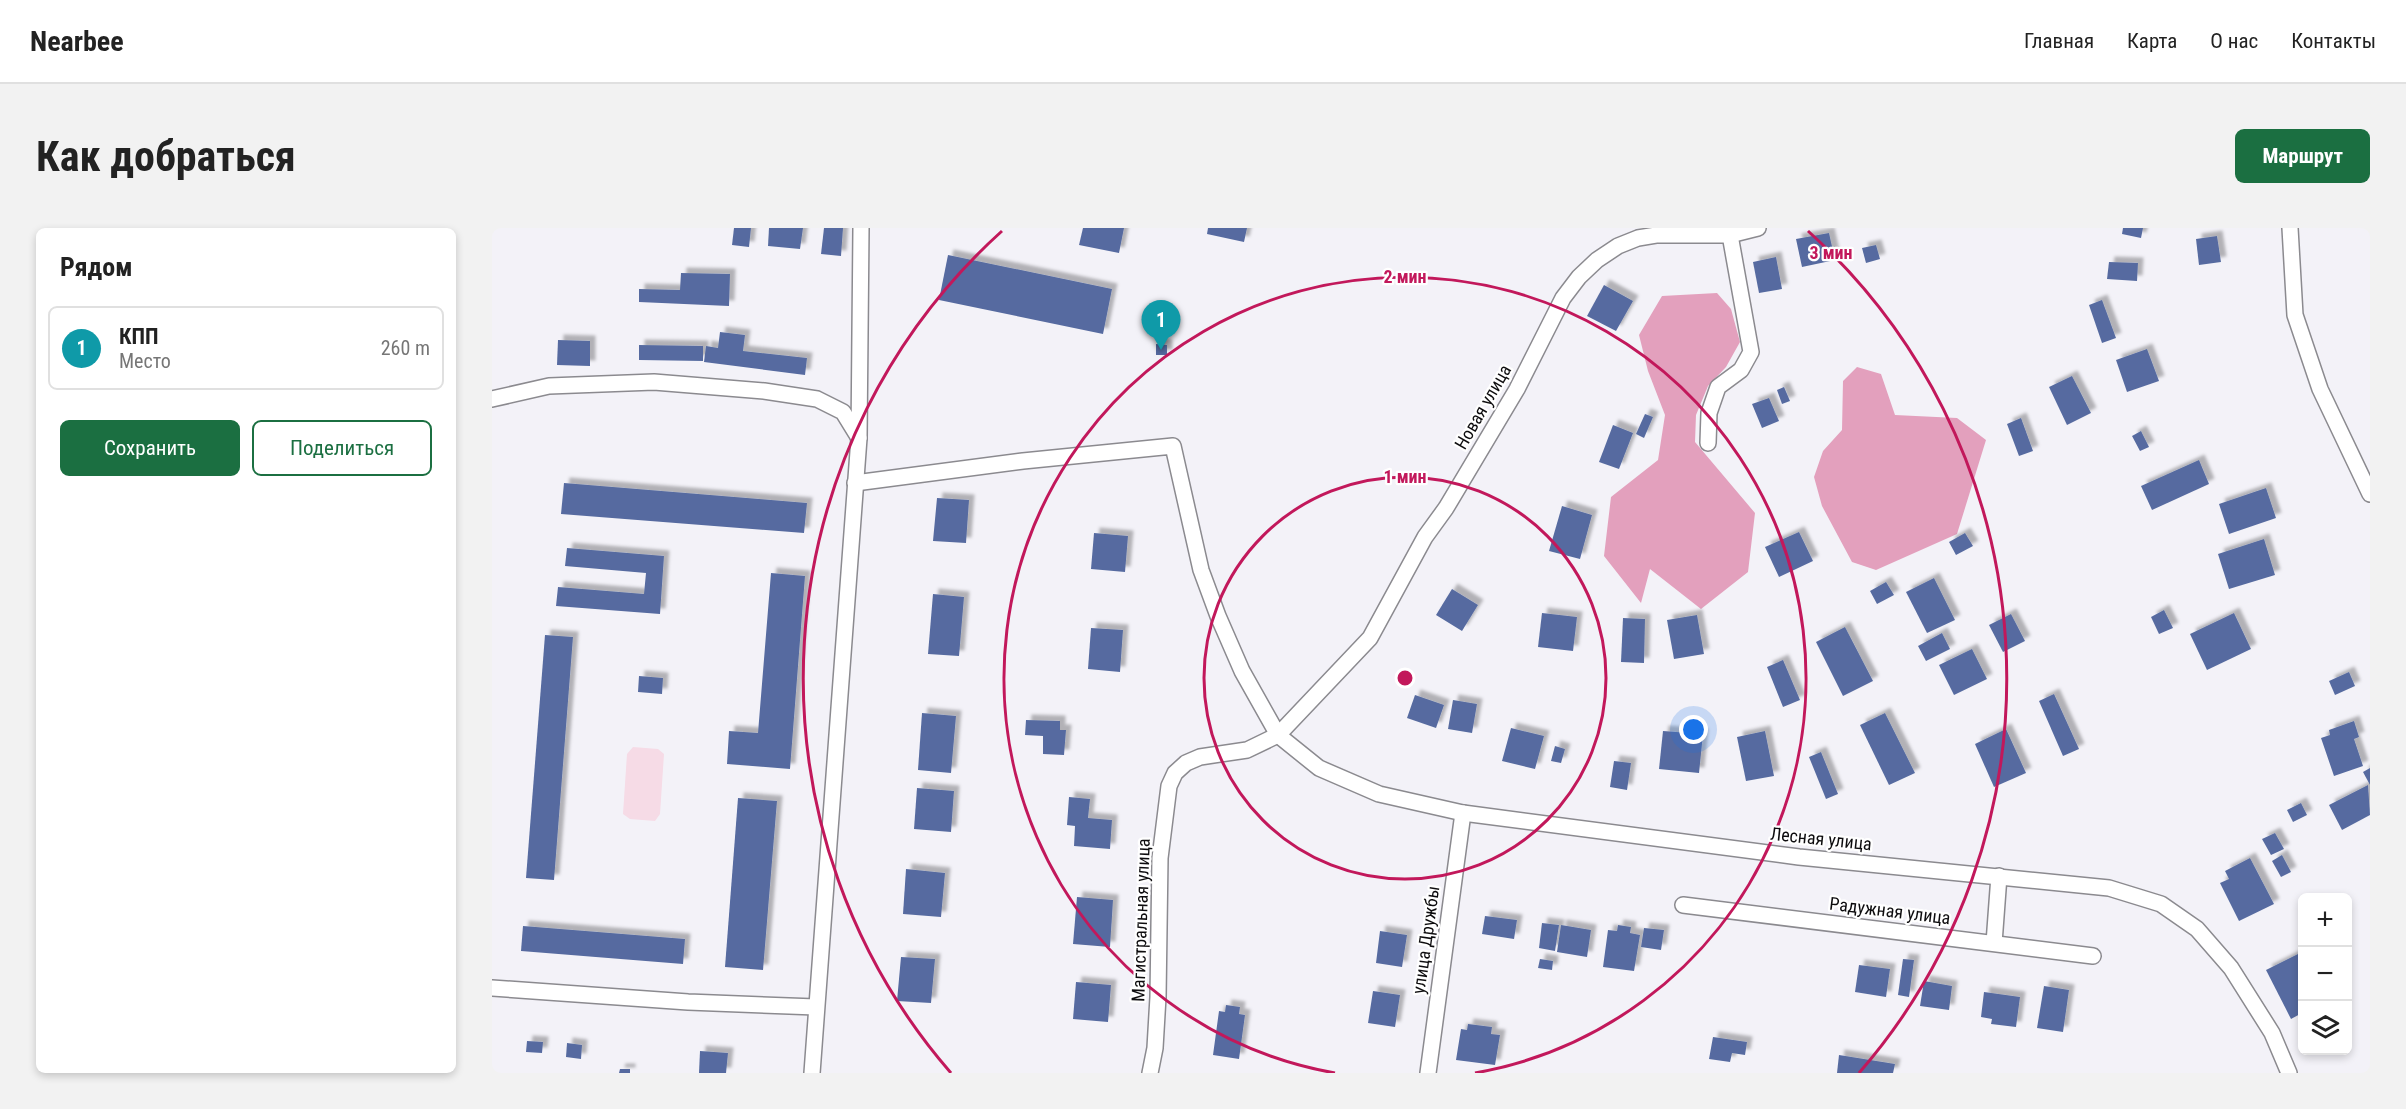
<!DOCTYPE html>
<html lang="ru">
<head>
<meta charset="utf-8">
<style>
  body { margin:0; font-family:"Roboto Condensed",sans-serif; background:#f2f2f2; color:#222 }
  .controls { position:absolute; right:18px; bottom:18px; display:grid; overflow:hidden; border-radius:9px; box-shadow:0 3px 9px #0003 }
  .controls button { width:54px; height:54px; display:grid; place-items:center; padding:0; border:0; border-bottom:2px solid #e0e0e0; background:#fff; color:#222; font:30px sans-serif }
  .you { position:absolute; left:1202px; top:502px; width:21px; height:21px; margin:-15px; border:4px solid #fff; border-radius:50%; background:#1a73e8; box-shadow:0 0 0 9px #1a73e833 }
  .badge { display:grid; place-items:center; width:39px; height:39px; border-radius:50%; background:#1b6f41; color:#fff; font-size:20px; font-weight:700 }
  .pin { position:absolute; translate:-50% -50px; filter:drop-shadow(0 2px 3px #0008) }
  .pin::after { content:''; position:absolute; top:32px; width:21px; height:18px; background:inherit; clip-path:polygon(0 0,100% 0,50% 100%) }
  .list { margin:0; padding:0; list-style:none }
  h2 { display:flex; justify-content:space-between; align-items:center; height:78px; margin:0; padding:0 24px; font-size:26px }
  h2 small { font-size:20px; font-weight:400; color:#767676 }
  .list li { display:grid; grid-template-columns:39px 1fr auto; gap:18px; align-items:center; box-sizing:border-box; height:84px; margin:0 12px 12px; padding:0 12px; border:2px solid #e0e0e0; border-radius:9px }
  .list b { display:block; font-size:22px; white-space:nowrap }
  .list p { margin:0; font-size:20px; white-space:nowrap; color:#767676 }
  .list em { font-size:20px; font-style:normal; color:#767676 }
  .actions { display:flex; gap:12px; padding:18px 24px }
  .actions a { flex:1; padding:14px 0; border:2px solid #1b6f41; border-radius:9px; text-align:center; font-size:21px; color:#1b6f41 }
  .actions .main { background:#1b6f41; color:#fff }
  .icon { flex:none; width:33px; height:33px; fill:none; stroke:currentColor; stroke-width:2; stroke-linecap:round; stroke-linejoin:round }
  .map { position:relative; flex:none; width:1878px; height:845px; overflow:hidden; border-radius:9px }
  header { display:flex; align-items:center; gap:36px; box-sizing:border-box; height:84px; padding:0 30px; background:#fff; border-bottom:2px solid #e0e0e0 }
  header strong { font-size:28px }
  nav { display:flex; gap:33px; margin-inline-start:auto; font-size:21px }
  .intro { display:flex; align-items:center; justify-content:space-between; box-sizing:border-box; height:144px; padding:0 36px }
  h1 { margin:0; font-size:42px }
  .button { padding:15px 27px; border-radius:9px; background:#1b6f41; color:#fff; font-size:21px; font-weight:700 }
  main { display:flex; gap:36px; padding:0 36px }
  aside { flex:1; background:#fff; border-radius:9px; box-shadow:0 3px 9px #0003 }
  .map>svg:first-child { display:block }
</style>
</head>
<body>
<header>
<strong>Nearbee</strong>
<nav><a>Главная</a><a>Карта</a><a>О нас</a><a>Контакты</a></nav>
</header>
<div class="intro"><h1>Как добраться</h1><a class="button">Маршрут</a></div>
<main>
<aside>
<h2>Рядом<small></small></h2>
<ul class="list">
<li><span class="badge" style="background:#0f9aa8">1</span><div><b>КПП</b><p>Место</p></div><em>260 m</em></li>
</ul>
<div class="actions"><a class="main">Сохранить</a><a>Поделиться</a></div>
</aside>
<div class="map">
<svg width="1878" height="845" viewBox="0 0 1878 845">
  <defs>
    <filter id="shadow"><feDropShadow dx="5.5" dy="-5.5" stdDeviation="1.5" flood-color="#0004"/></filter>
  </defs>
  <rect width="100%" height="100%" fill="#f3f2f8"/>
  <!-- green -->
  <path fill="#f6dbe6" d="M 141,519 L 166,521 L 172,526 L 168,586 L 163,593 L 138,591 L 131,586 L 135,526 Z"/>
  <!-- forest -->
  <g fill="#e3a0bd">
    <path d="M 1225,65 L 1239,81 L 1248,114 L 1234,139 L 1216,158 L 1204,187 L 1203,214 L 1263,285 L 1256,344 L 1209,381 L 1158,341 L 1149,375 L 1112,328 L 1119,269 L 1166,232 L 1173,187 L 1156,143 L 1147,107 L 1170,68 Z"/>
    <path d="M 1365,139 L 1389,146 L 1403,187 L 1465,190 L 1494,212 L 1465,306 L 1384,342 L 1360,334 L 1330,278 L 1322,249 L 1331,223 L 1350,202 L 1351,153 Z"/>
  </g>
  <!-- building -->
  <g fill="#566ba0" filter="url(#shadow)">
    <path d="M 242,0 L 259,0 L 257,19 L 240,17 Z"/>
    <path d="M 277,0 L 311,0 L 308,21 L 276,18 Z"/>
    <path d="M 332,0 L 351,0 L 349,28 L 329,26 Z"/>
    <path d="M 591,0 L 632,0 L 627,25 L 587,17 Z"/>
    <path d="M 716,0 L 755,0 L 752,14 L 715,6 Z"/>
    <path d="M 1631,0 L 1651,0 L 1649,10 L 1630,6 Z"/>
    <path d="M 1337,5 L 1343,32 L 1310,39 L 1304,11 Z"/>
    <path d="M 1725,8 L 1729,34 L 1707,37 L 1704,11 Z"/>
    <path d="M 1384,17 L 1388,31 L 1374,35 L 1370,20 Z"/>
    <path d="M 456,27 L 620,61 L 611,106 L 447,72 Z"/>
    <path d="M 1284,29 L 1290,61 L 1267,65 L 1261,34 Z"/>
    <path d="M 1617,34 L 1646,35 L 1645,53 L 1615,51 Z"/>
    <path d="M 189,45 L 238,46 L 237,78 L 147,74 L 147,61 L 188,62 Z"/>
    <path d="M 1112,57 L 1141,73 L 1124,103 L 1095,88 Z"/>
    <path d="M 1610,72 L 1624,110 L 1610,115 L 1597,77 Z"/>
    <path d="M 228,104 L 253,107 L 251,123 L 315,130 L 313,147 L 212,134 L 214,118 L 226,120 Z"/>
    <path d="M 66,112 L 98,113 L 98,138 L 65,137 Z"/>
    <path d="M 664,116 L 675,117 L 675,127 L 664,127 Z"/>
    <path d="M 147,117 L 211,118 L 211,133 L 147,132 Z"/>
    <path d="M 1655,121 L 1667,153 L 1635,164 L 1624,132 Z"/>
    <path d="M 1580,148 L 1599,185 L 1575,197 L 1557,159 Z"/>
    <path d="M 1292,159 L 1298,173 L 1290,176 L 1285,162 Z"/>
    <path d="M 1277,170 L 1287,193 L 1270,200 L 1260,176 Z"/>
    <path d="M 1153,186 L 1161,189 L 1152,210 L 1144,206 Z"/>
    <path d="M 1529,190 L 1541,223 L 1527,228 L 1515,196 Z"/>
    <path d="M 1121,197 L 1141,205 L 1127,241 L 1107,234 Z"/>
    <path d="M 1649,203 L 1657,219 L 1648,223 L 1640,208 Z"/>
    <path d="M 1707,232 L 1717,256 L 1660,282 L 1649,258 Z"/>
    <path d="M 72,255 L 315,275 L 312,305 L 69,286 Z"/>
    <path d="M 1774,260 L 1784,290 L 1737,306 L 1727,276 Z"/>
    <path d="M 445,270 L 477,272 L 474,315 L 441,313 Z"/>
    <path d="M 1070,278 L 1100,287 L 1088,331 L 1057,323 Z"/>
    <path d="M 1307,304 L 1321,333 L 1287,349 L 1273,319 Z"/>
    <path d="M 602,305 L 636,308 L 633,344 L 599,341 Z"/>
    <path d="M 1473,305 L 1481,318 L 1464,327 L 1457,314 Z"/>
    <path d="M 1772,311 L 1783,347 L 1737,361 L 1726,326 Z"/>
    <path d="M 75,320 L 172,328 L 168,386 L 64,378 L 66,359 L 152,366 L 154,345 L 73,338 Z"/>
    <path d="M 279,345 L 313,348 L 298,541 L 235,536 L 237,503 L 266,505 Z"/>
    <path d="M 1442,350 L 1463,392 L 1435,405 L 1414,364 Z"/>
    <path d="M 1394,354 L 1402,367 L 1385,376 L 1378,363 Z"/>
    <path d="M 960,361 L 986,377 L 970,403 L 944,387 Z"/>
    <path d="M 441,366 L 472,369 L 467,428 L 436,426 Z"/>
    <path d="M 1672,382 L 1681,400 L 1667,406 L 1659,389 Z"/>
    <path d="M 1050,385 L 1085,389 L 1081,423 L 1046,419 Z"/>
    <path d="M 1742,385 L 1759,421 L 1715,442 L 1698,406 Z"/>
    <path d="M 1519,386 L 1533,413 L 1511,424 L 1497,397 Z"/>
    <path d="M 1205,387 L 1212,426 L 1182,431 L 1175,392 Z"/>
    <path d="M 1131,390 L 1153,391 L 1152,435 L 1129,434 Z"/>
    <path d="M 1353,399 L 1381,453 L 1351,468 L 1324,414 Z"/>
    <path d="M 599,400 L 631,402 L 628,444 L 596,441 Z"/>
    <path d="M 1450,405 L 1458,421 L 1434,433 L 1426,418 Z"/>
    <path d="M 53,407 L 81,409 L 62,652 L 34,650 Z"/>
    <path d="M 1480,421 L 1495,451 L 1462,467 L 1447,437 Z"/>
    <path d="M 1291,432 L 1308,472 L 1291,479 L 1275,439 Z"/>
    <path d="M 1857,444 L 1863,458 L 1843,467 L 1837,453 Z"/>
    <path d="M 147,448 L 171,450 L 170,466 L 146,464 Z"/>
    <path d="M 1562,466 L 1587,521 L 1571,528 L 1547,473 Z"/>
    <path d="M 923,467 L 952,477 L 944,500 L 915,490 Z"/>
    <path d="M 961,472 L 985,476 L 980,505 L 956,501 Z"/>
    <path d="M 430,485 L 464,488 L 459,545 L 426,542 Z"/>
    <path d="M 1393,485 L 1423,545 L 1397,557 L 1368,497 Z"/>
    <path d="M 534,492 L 568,493 L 568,502 L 574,502 L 572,527 L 551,526 L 551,508 L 533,507 Z"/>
    <path d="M 1862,493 L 1867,509 L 1862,511 L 1871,538 L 1842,548 L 1829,510 L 1838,507 L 1837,502 Z"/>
    <path d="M 1019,500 L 1052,508 L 1043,541 L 1010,533 Z"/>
    <path d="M 1514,501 L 1534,545 L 1502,559 L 1483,516 Z"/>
    <path d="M 1171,503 L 1211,506 L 1207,545 L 1167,541 Z"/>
    <path d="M 1273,503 L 1282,548 L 1254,553 L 1245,509 Z"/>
    <path d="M 1063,518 L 1073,521 L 1069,535 L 1059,533 Z"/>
    <path d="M 1329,524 L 1346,566 L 1334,571 L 1317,529 Z"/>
    <path d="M 1122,533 L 1139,535 L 1135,562 L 1118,559 Z"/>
    <path d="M 1878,540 L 1878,557 L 1871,544 Z"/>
    <path d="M 1876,557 L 1878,587 L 1850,602 L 1837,577 Z"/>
    <path d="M 425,560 L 462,563 L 459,604 L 422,601 Z"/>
    <path d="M 577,569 L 598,571 L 596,590 L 620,592 L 618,621 L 582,618 L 583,598 L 575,597 Z"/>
    <path d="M 246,570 L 285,573 L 271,742 L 233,739 Z"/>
    <path d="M 1809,575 L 1815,587 L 1801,594 L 1795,582 Z"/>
    <path d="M 1783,605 L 1792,621 L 1779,627 L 1770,611 Z"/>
    <path d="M 1790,627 L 1799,644 L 1789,649 L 1780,633 Z"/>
    <path d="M 1758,630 L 1782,676 L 1747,693 L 1728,655 L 1737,651 L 1733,643 Z"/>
    <path d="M 414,641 L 453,645 L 449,689 L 411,686 Z"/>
    <path d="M 585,669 L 621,672 L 618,719 L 581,716 Z"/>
    <path d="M 993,688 L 1025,692 L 1022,711 L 990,706 Z"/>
    <path d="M 1050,695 L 1067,697 L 1063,723 L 1047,720 Z"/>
    <path d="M 1069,697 L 1099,702 L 1095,729 L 1065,724 Z"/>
    <path d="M 1126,697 L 1139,699 L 1138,705 L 1148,707 L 1142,743 L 1111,739 L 1116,702 L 1125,703 Z"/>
    <path d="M 31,698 L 193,711 L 191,736 L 29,723 Z"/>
    <path d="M 1152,700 L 1172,702 L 1169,722 L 1149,719 Z"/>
    <path d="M 888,703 L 915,707 L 910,739 L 884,735 Z"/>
    <path d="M 1810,724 L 1810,785 L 1799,791 L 1774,742 Z"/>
    <path d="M 409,729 L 443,731 L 439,775 L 405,773 Z"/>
    <path d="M 1048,731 L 1061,733 L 1060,742 L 1046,740 Z"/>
    <path d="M 1411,731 L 1422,732 L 1417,769 L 1406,767 Z"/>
    <path d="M 1367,737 L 1398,741 L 1394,769 L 1363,764 Z"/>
    <path d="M 1432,753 L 1460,758 L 1457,782 L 1428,778 Z"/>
    <path d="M 584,754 L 619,757 L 616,794 L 581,791 Z"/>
    <path d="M 1552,758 L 1577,762 L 1571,804 L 1545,800 Z"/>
    <path d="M 881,763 L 908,767 L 903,799 L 876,795 Z"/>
    <path d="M 1492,764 L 1528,769 L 1524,799 L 1499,796 L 1500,791 L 1489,789 Z"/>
    <path d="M 734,777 L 748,779 L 747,786 L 753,787 L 747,831 L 721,827 L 727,783 L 733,784 Z"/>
    <path d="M 976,796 L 1000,799 L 999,806 L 1008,807 L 1003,837 L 964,832 L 969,801 L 975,802 Z"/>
    <path d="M 1221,809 L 1255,814 L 1253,827 L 1240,825 L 1238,834 L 1217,831 Z"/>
    <path d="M 35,813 L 51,814 L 50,825 L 34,824 Z"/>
    <path d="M 75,815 L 90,817 L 89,831 L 74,829 Z"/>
    <path d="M 208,823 L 236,825 L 234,845 L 207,845 Z"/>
    <path d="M 1347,827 L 1403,836 L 1401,845 L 1345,845 Z"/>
    <path d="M 128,841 L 138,841 L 138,845 L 127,845 Z"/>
  </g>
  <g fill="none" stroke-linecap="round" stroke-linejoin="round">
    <!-- minor casing -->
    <g stroke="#8b8a8f" stroke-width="18">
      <g id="minor">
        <path d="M 1798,0 L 1803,87 L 1828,161 L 1878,266"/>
        <path d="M 0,171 L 57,158 L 162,154 L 272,163 L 325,171 L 351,184 L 367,210"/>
        <path d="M 1216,215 L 1217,185 L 1226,159 L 1249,142 L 1259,124 L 1238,7"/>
        <path d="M 363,255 L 531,233 L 681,218 L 709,342 L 726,388 L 750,443 L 786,507 L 827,540 L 887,566 L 971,585 L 1307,629 L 1617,660 L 1669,676 L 1705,701 L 1739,740 L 1780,805 L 1797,845"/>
        <path d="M 1191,677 L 1601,728"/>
        <path d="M 1502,715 L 1507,648"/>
        <path d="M 0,760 L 196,774 L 324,779"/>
        <path d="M 320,845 L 367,210 L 369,0"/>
        <path d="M 658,845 L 663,820 L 666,769 L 668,630 L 677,558 L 683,545 L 694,535 L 708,529 L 755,522 L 786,507 L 878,410 L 933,309 L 954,280 L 1025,161 L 1071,70 L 1087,49 L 1105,32 L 1126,18 L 1146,10 L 1164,7 L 1238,7 L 1266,0"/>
        <path d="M 936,845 L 971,585"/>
      </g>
    </g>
    <!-- minor -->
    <use href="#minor" stroke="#fff" stroke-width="15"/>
  </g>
  <!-- distance rings -->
  <g fill="none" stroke="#c2185b" stroke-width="3">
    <circle cx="913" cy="450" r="201"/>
    <path d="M843 845A401 401 0 1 1 983 845"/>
    <path d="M459 845A602 602 0 0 1 510 3M1316 3A602 602 0 0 1 1367 845"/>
  </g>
  <g text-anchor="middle" stroke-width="4.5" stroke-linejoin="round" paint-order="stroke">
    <!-- street labels -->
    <g font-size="18" fill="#0d0c0e" stroke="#fff">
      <text transform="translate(991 179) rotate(-60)" y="6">Новая улица</text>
      <text transform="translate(1329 611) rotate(6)" y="6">Лесная улица</text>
      <text transform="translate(1398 683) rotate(7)" y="6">Радужная улица</text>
      <text transform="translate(649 692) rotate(-88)" y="6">Магистральная улица</text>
      <text transform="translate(934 712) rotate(-82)" y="6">улица Дружбы</text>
    </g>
  </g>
  <circle cx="913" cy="450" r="9" fill="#c2185b" stroke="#fff" stroke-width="3"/>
  <g font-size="18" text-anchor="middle" font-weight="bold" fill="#c2185b" stroke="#fff" stroke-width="4.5" stroke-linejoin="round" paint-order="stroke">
    <text x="1339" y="31">3 мин</text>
    <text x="913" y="55">2 мин</text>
    <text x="913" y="255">1 мин</text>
  </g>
</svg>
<div class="controls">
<button>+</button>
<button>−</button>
<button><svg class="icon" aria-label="layers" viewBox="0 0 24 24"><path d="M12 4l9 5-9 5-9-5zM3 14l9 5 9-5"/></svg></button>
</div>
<div class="you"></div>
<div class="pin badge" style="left:669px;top:122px;background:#0f9aa8">1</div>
</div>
</main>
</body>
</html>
